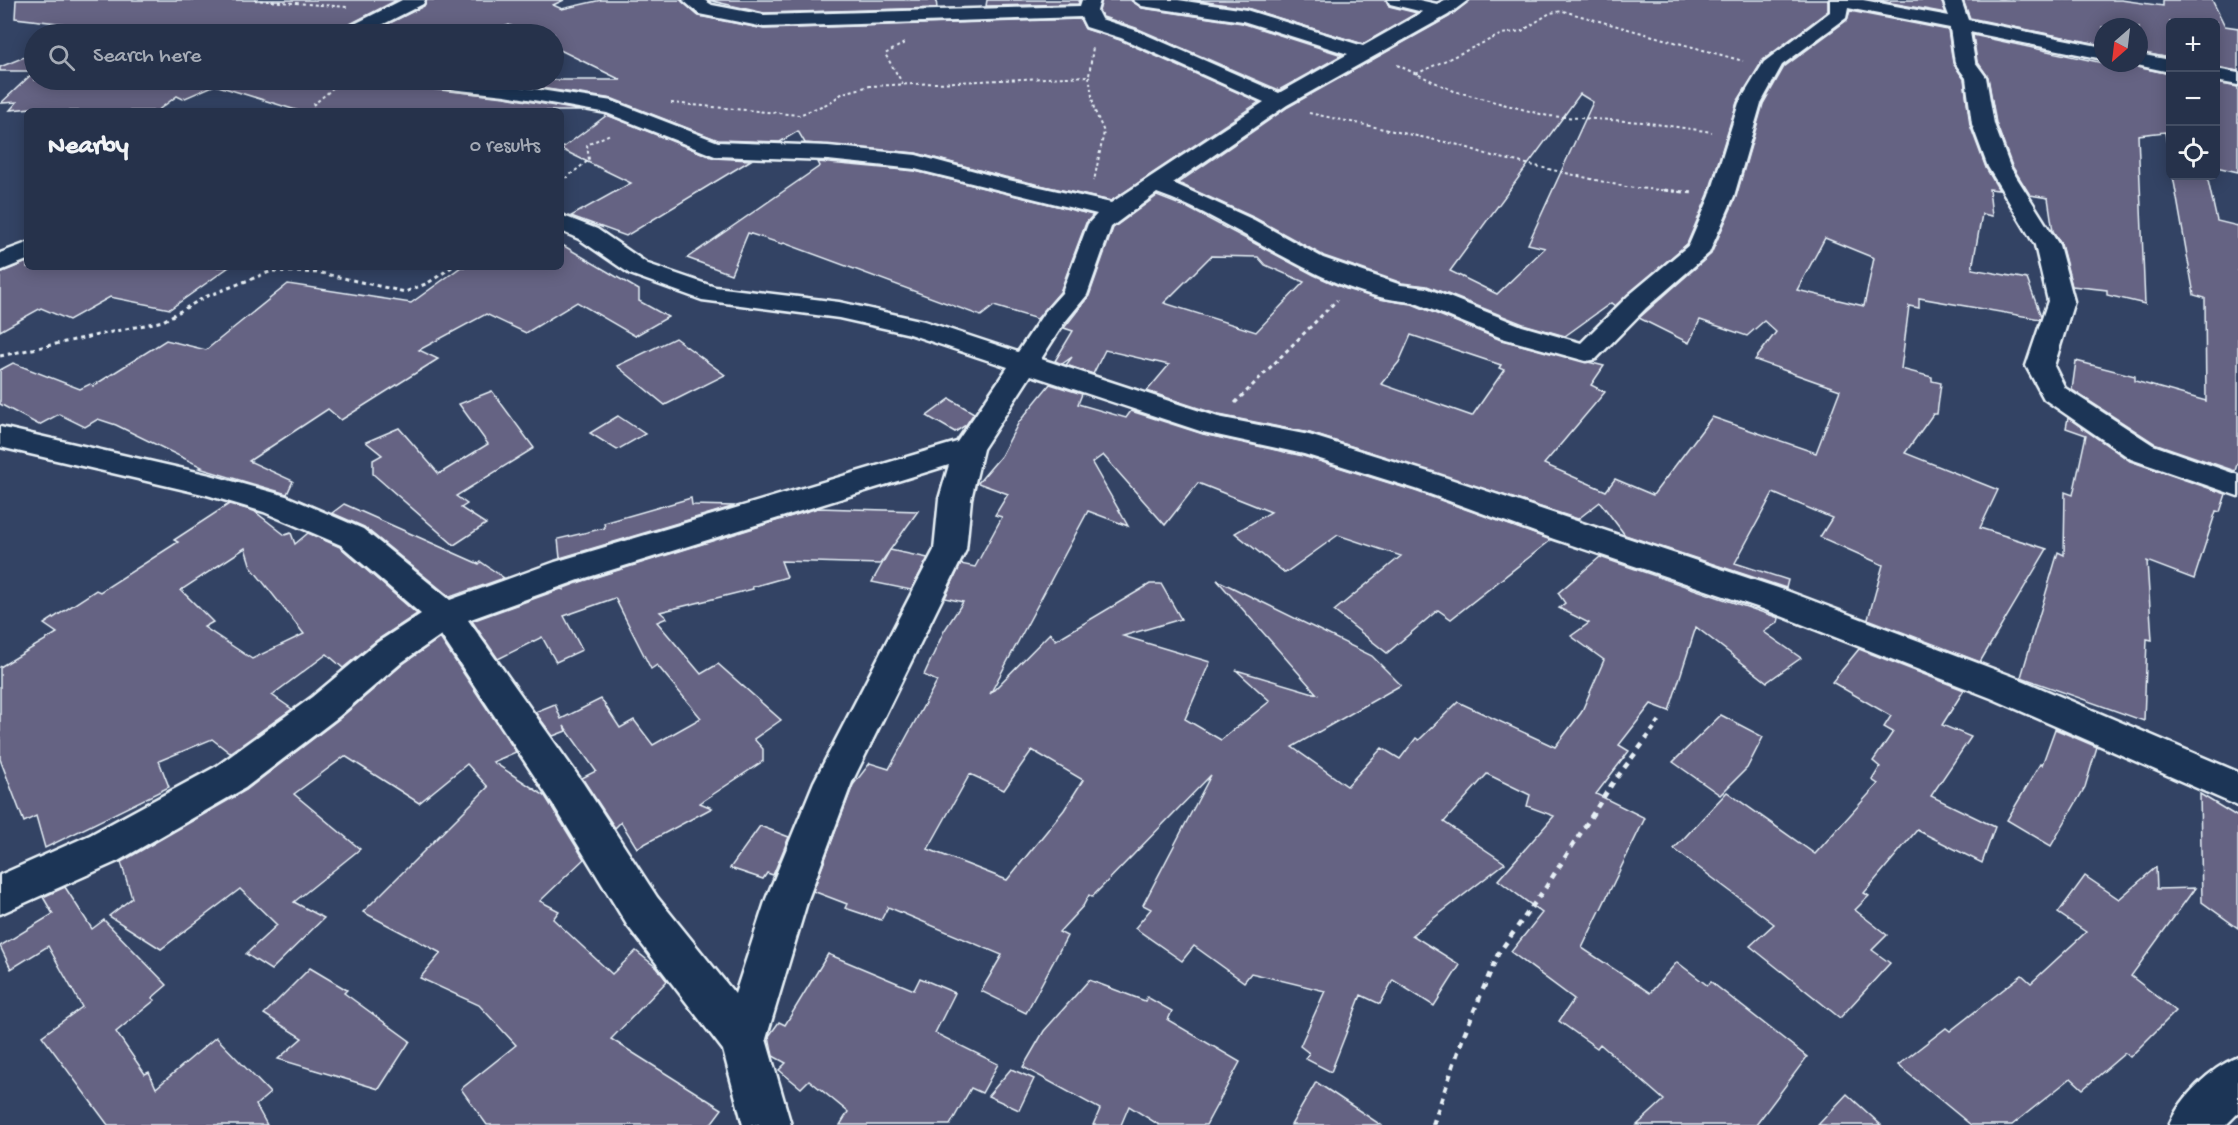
<!DOCTYPE html>
<html lang="en">
<head>
<meta charset="utf-8">
<style>
  body { margin:0; font-family:"Gochi Hand",sans-serif; background:#2e3a52; color:#f1f3f6 }
  .controls { position:absolute; right:18px; top:18px; display:grid; overflow:hidden; border-radius:9px; box-shadow:0 3px 15px #0003 }
  .controls button { width:54px; height:54px; display:grid; place-items:center; padding:0; border:0; border-bottom:2px solid #424d63; background:#26324b; color:#f1f3f6; font:30px sans-serif }
  .compass { position:absolute; left:2094px; top:18px; width:54px; height:54px; border-radius:50%; background:#26324b; box-shadow:0 3px 15px #0003; rotate:208deg }
  .list { margin:0; padding:0; list-style:none }
  h2 { display:flex; justify-content:space-between; align-items:center; height:78px; margin:0; padding:0 24px; font-size:26px }
  h2 small { font-size:20px; font-weight:400; color:#a4aab5 }
  .icon { flex:none; width:33px; height:33px; fill:none; stroke:currentColor; stroke-width:2; stroke-linecap:round; stroke-linejoin:round }
  .map { position:relative; flex:none; width:2238px; height:1125px; overflow:hidden }
  .search { position:absolute; background:#26324b; box-shadow:0 3px 15px #0003; left:24px; top:24px; width:540px; height:66px; display:flex; align-items:center; gap:15px; box-sizing:border-box; padding:0 21px; border-radius:33px; color:#a4aab5; font-size:22px }
  .panel { position:absolute; background:#26324b; box-shadow:0 3px 15px #0003; left:24px; top:108px; width:540px; height:162px; border-radius:9px }
  .map>svg:first-child { display:block }
</style>
</head>
<body>
<div class="map">
<svg width="2238" height="1125" viewBox="0 0 2238 1125">
  <rect width="100%" height="100%" fill="#334364"/>
  <filter id="ink" filterUnits="userSpaceOnUse"><feTurbulence type="fractalNoise" baseFrequency=".0167" numOctaves="2"/><feDisplacementMap in="SourceGraphic" scale="12" xChannelSelector="R" yChannelSelector="G"/><feConvolveMatrix kernelMatrix="1 2 1 2 8 2 1 2 1" color-interpolation-filters="sRGB"/></filter>
  <g filter="url(#ink)">
    <!-- building -->
    <g fill="#656383" stroke="#e8f1f8" stroke-width="1.5" fill-rule="evenodd">
      <path d="M 16,0 L 397,0 L 342,28 L 338,34 L 44,34 L 66,24 L 15,18 Z"/>
      <path d="M 427,0 L 564,0 L 553,5 L 562,9 L 601,0 L 681,0 L 699,16 L 764,29 L 1080,19 L 1085,29 L 1120,40 L 1259,102 L 1111,201 L 1005,177 L 916,153 L 805,143 L 798,131 L 780,142 L 718,140 L 613,99 L 487,80 L 621,80 L 554,47 L 554,34 L 529,34 L 509,25 L 486,34 L 368,34 L 424,6 Z"/>
      <path d="M 708,0 L 936,0 L 937,8 L 764,13 Z"/>
      <path d="M 987,0 L 1080,0 L 1078,4 L 986,6 Z"/>
      <path d="M 1102,0 L 1131,0 L 1142,8 L 1242,23 L 1342,55 L 1279,90 L 1136,28 L 1103,17 L 1099,11 Z"/>
      <path d="M 1193,0 L 1386,0 L 1389,6 L 1417,13 L 1363,44 L 1247,8 Z"/>
      <path d="M 1470,0 L 1828,0 L 1828,11 L 1763,60 L 1737,102 L 1708,195 L 1687,244 L 1615,306 L 1611,303 L 1565,336 L 1523,324 L 1427,286 L 1402,283 L 1324,256 L 1255,218 L 1178,183 L 1288,107 L 1449,17 ZM 1580,94 L 1593,102 L 1528,244 L 1545,248 L 1497,294 L 1450,271 Z"/>
      <path d="M 1875,0 L 1941,0 L 1946,13 Z"/>
      <path d="M 1963,0 L 2121,0 L 2163,6 L 2163,0 L 2212,0 L 2225,26 L 2238,28 L 2238,71 L 2216,67 L 2216,22 L 2170,22 L 2170,58 L 2139,52 L 2139,27 L 2103,27 L 2103,45 L 1970,18 Z"/>
      <path d="M 1850,11 L 1948,30 L 1953,63 L 1964,79 L 1970,125 L 1986,168 L 1999,190 L 1989,189 L 1992,216 L 1982,214 L 1972,269 L 2027,279 L 2041,316 L 2040,319 L 1919,298 L 1919,308 L 1909,306 L 1901,369 L 1932,377 L 1932,381 L 1941,383 L 1937,414 L 1933,414 L 1905,453 L 1998,490 L 1980,528 L 2047,549 L 1980,662 L 1868,619 L 1883,565 L 1820,537 L 1832,518 L 1773,493 L 1735,563 L 1788,580 L 1786,588 L 1625,535 L 1600,502 L 1578,519 L 1310,433 L 1219,415 L 1147,391 L 1169,365 L 1105,350 L 1093,374 L 1066,365 L 1072,357 L 1062,364 L 1055,361 L 1073,331 L 1064,328 L 1089,296 L 1113,228 L 1157,196 L 1188,208 L 1314,275 L 1346,289 L 1379,299 L 1412,304 L 1501,340 L 1604,366 L 1591,385 L 1605,392 L 1544,464 L 1606,491 L 1615,479 L 1653,495 L 1712,417 L 1816,453 L 1840,390 L 1755,360 L 1776,332 L 1764,321 L 1747,336 L 1700,320 L 1689,343 L 1639,318 L 1711,254 L 1736,197 L 1763,104 L 1784,67 L 1847,20 ZM 1825,238 L 1874,258 L 1864,306 L 1797,290 ZM 1211,256 L 1258,257 L 1265,265 L 1304,282 L 1256,332 L 1164,303 ZM 1411,335 L 1501,365 L 1499,368 L 1504,370 L 1472,416 L 1381,384 L 1399,362 Z"/>
      <path d="M 1973,35 L 2103,63 L 2130,63 L 2132,66 L 2170,74 L 2170,163 L 2165,132 L 2138,135 L 2145,304 L 2107,295 L 2107,290 L 2072,286 L 2061,244 L 2053,231 L 2048,198 L 2030,195 L 2012,166 L 1996,123 L 1988,77 L 1977,61 Z"/>
      <path d="M 34,53 L 34,71 L 0,71 L 0,67 Z"/>
      <path d="M 34,72 L 34,80 L 411,80 L 414,85 L 422,88 L 505,97 L 583,111 L 299,111 L 215,85 L 183,99 L 177,96 L 157,111 L 30,111 L 32,108 L 10,110 L 17,102 L 1,103 Z"/>
      <path d="M 2216,83 L 2238,87 L 2238,172 L 2216,167 Z"/>
      <path d="M 607,115 L 714,158 L 751,160 L 626,236 L 571,216 L 631,183 L 561,149 Z"/>
      <path d="M 818,162 L 915,171 L 1093,215 L 1086,223 L 1060,292 L 1037,319 L 994,306 L 981,316 L 784,243 L 782,244 L 748,233 L 731,274 L 687,258 L 820,166 Z"/>
      <path d="M 2173,176 L 2207,176 L 2217,221 L 2238,226 L 2238,461 L 2235,471 L 2154,443 L 2072,390 L 2076,361 L 2135,376 L 2135,381 L 2206,401 L 2205,298 L 2194,295 Z"/>
      <path d="M 564,246 L 639,290 L 639,301 L 668,317 L 635,336 L 577,302 L 526,333 L 486,314 L 419,350 L 438,359 L 341,420 L 328,409 L 249,461 L 293,481 L 287,494 L 199,468 L 202,467 L 116,425 L 98,419 L 85,427 L 59,414 L 39,425 L 0,404 L 0,370 L 13,363 L 80,389 L 90,384 L 93,386 L 166,340 L 206,350 L 288,284 L 411,303 L 461,267 L 561,267 L 561,248 Z"/>
      <path d="M 27,262 L 27,267 L 229,267 L 170,309 L 110,297 L 69,320 L 41,308 L 0,331 L 0,273 Z"/>
      <path d="M 675,338 L 725,375 L 665,405 L 617,366 Z"/>
      <path d="M 1050,384 L 1082,394 L 1078,404 L 1126,418 L 1131,411 L 1203,434 L 1303,456 L 1415,491 L 1551,540 L 1451,619 L 1438,610 L 1387,653 L 1334,611 L 1401,556 L 1338,535 L 1285,573 L 1235,533 L 1271,512 L 1198,483 L 1165,525 L 1103,455 L 1092,463 L 1128,526 L 1088,511 L 990,694 L 1050,633 L 1056,640 L 1150,584 L 1161,584 L 1181,619 L 1123,636 L 1210,662 L 1185,719 L 1221,740 L 1270,701 L 1236,670 L 1317,694 L 1217,580 L 1372,656 L 1401,685 L 1292,747 L 1347,786 L 1382,748 L 1400,759 L 1416,738 L 1419,740 L 1458,702 L 1555,747 L 1581,713 L 1604,660 L 1571,636 L 1589,623 L 1559,608 L 1565,603 L 1558,593 L 1600,557 L 1779,618 L 1778,622 L 1764,632 L 1801,658 L 1767,682 L 1696,627 L 1669,711 L 1651,704 L 1619,745 L 1629,751 L 1596,794 L 1645,818 L 1582,948 L 1650,993 L 1677,962 L 1707,985 L 1711,982 L 1807,1057 L 1756,1125 L 1637,1125 L 1664,1100 L 1600,1044 L 1597,1048 L 1559,1021 L 1574,999 L 1511,952 L 1542,913 L 1498,880 L 1554,816 L 1527,806 L 1530,795 L 1487,774 L 1444,822 L 1505,863 L 1412,935 L 1460,965 L 1434,1006 L 1393,980 L 1380,1004 L 1361,995 L 1331,1072 L 1306,1059 L 1309,1053 L 1300,1046 L 1325,991 L 1251,973 L 1244,982 L 1194,946 L 1182,961 L 1135,928 L 1151,909 L 1143,905 L 1211,775 L 1092,897 L 1089,895 L 1083,906 L 1059,932 L 1067,936 L 1026,1013 L 981,991 L 1002,955 L 888,907 L 881,920 L 845,908 L 847,904 L 813,891 L 853,785 L 870,763 L 889,769 L 937,681 L 924,675 L 944,631 L 963,602 L 945,598 L 961,564 L 975,567 L 1002,517 L 995,515 L 1008,494 L 978,483 L 1001,456 L 1019,422 ZM 1032,750 L 1083,780 L 1064,810 L 1007,880 L 928,849 L 970,774 L 1004,790 Z"/>
      <path d="M 492,391 L 534,448 L 456,496 L 467,504 L 461,508 L 486,524 L 454,545 L 373,474 L 373,460 L 382,455 L 366,442 L 399,428 L 439,474 L 488,444 L 459,404 Z"/>
      <path d="M 950,399 L 974,413 L 966,425 L 955,432 L 927,416 Z"/>
      <path d="M 618,416 L 645,434 L 617,450 L 590,433 Z"/>
      <path d="M 2068,418 L 2130,461 L 2226,494 L 2220,512 L 2216,511 L 2194,579 L 2147,561 L 2152,640 L 2147,639 L 2144,721 L 2021,677 L 2058,552 L 2064,555 L 2065,492 L 2073,495 L 2086,435 L 2066,428 Z"/>
      <path d="M 691,498 L 692,505 L 735,506 L 560,558 L 558,539 L 605,528 L 604,523 Z"/>
      <path d="M 229,504 L 254,511 L 285,535 L 291,533 L 295,544 L 308,533 L 340,547 L 417,614 L 377,640 L 343,668 L 327,654 L 272,695 L 292,709 L 230,753 L 212,739 L 159,761 L 169,787 L 45,848 L 36,816 L 24,822 L 0,759 L 0,667 L 57,633 L 44,624 L 96,590 L 100,592 L 178,542 L 174,540 ZM 245,548 L 251,567 L 304,634 L 252,659 L 204,627 L 213,622 L 181,590 Z"/>
      <path d="M 344,504 L 479,564 L 481,562 L 504,578 L 450,597 L 364,527 L 332,513 Z"/>
      <path d="M 818,508 L 918,511 L 880,564 L 781,561 L 787,577 L 752,587 L 753,589 L 660,612 L 667,618 L 657,622 L 701,674 L 718,664 L 781,720 L 754,739 L 763,749 L 763,761 L 700,803 L 712,808 L 637,848 L 621,822 L 615,828 L 582,778 L 596,771 L 564,726 L 566,731 L 553,736 L 535,712 L 555,704 L 561,719 L 601,699 L 620,728 L 634,720 L 653,745 L 701,718 L 657,665 L 651,669 L 615,598 L 564,616 L 582,650 L 556,662 L 542,637 L 498,659 L 472,621 L 561,589 L 564,590 L 564,588 L 580,582 Z"/>
      <path d="M 890,550 L 928,558 L 911,590 L 872,582 Z"/>
      <path d="M 440,638 L 516,752 L 493,762 L 545,796 L 584,859 L 540,901 L 559,911 L 553,919 L 612,974 L 636,951 L 657,968 L 667,981 L 611,1039 L 722,1109 L 710,1125 L 487,1125 L 461,1089 L 516,1045 L 479,1005 L 420,978 L 441,953 L 363,912 L 488,787 L 467,764 L 419,803 L 345,756 L 294,794 L 360,849 L 294,902 L 324,918 L 271,970 L 246,954 L 277,925 L 240,889 L 161,949 L 109,916 L 132,898 L 121,862 L 246,790 L 339,719 L 403,664 Z"/>
      <path d="M 1859,649 L 1964,690 L 1942,725 L 1971,737 L 1931,796 L 1995,827 L 1982,863 L 1917,830 L 1864,893 L 1869,896 L 1855,910 L 1887,935 L 1872,950 L 1890,963 L 1840,1018 L 1750,946 L 1774,924 L 1674,849 L 1727,792 L 1815,854 L 1878,784 L 1872,780 L 1880,767 L 1873,761 L 1893,732 L 1884,727 L 1891,716 L 1832,682 Z"/>
      <path d="M 1721,715 L 1763,737 L 1747,768 L 1720,795 L 1673,762 Z"/>
      <path d="M 2055,729 L 2097,747 L 2085,787 L 2051,846 L 2007,820 L 2040,764 L 2042,765 Z"/>
      <path d="M 2200,794 L 2238,817 L 2238,928 L 2202,902 Z"/>
      <path d="M 760,826 L 789,837 L 773,875 L 767,873 L 763,879 L 730,868 Z"/>
      <path d="M 2156,867 L 2157,889 L 2195,888 L 2131,976 L 2176,1011 L 2130,1057 L 2125,1053 L 2083,1089 L 2071,1078 L 2012,1125 L 1971,1125 L 1898,1065 L 1946,1028 L 1950,1031 L 2022,975 L 2031,983 L 2086,932 L 2058,913 L 2085,876 L 2119,899 Z"/>
      <path d="M 65,887 L 92,929 L 104,920 L 167,985 L 152,998 L 155,1000 L 116,1032 L 145,1074 L 149,1072 L 156,1088 L 216,1037 L 270,1093 L 256,1105 L 267,1125 L 108,1125 L 42,1036 L 82,1007 L 48,946 L 11,969 L 0,946 L 53,914 L 43,897 Z"/>
      <path d="M 828,954 L 914,990 L 920,978 L 955,993 L 935,1033 L 998,1064 L 982,1093 L 971,1088 L 950,1125 L 840,1125 L 848,1112 L 809,1080 L 801,1088 L 779,1070 L 786,1063 L 773,1056 L 769,1036 L 779,1022 L 785,1025 Z"/>
      <path d="M 310,968 L 347,990 L 344,993 L 410,1041 L 379,1089 L 278,1059 L 302,1038 L 264,1014 Z"/>
      <path d="M 1089,980 L 1145,1001 L 1147,997 L 1172,1011 L 1168,1020 L 1240,1062 L 1206,1125 L 1159,1125 L 1129,1106 L 1121,1125 L 1093,1125 L 1100,1109 L 1023,1067 L 1044,1031 Z"/>
      <path d="M 1011,1069 L 1034,1079 L 1019,1110 L 988,1096 Z"/>
      <path d="M 1316,1082 L 1381,1125 L 1291,1125 Z"/>
      <path d="M 1847,1094 L 1881,1125 L 1818,1125 Z"/>
    </g>
    <g fill="none" stroke-linecap="round" stroke-linejoin="round">
      <!-- minor casing -->
      <g stroke="#e8f1f8" stroke-width="5">
        <g id="minor">
          <path d="M 402,0 L 425,0 L 423,4 L 364,34 L 340,34 L 343,30 Z"/>
          <path d="M 683,0 L 704,0 L 712,5 L 764,15 L 1080,6 L 1082,0 L 1100,0 L 1097,11 L 1101,19 L 1135,30 L 1279,93 L 1348,54 L 1243,21 L 1142,6 L 1133,0 L 1178,0 L 1246,10 L 1363,46 L 1423,12 L 1390,4 L 1388,0 L 1419,0 L 1437,4 L 1445,0 L 1468,0 L 1448,15 L 1287,105 L 1173,183 L 1254,220 L 1323,258 L 1401,285 L 1426,288 L 1522,326 L 1581,343 L 1628,296 L 1689,245 L 1710,196 L 1739,103 L 1764,62 L 1830,12 L 1830,0 L 1863,0 L 1949,16 L 1943,0 L 1961,0 L 1968,20 L 2103,47 L 2103,59 L 1970,32 L 1975,62 L 1986,77 L 1994,124 L 2010,167 L 2059,245 L 2074,301 L 2054,366 L 2065,388 L 2153,445 L 2238,475 L 2238,496 L 2131,459 L 2044,399 L 2026,366 L 2048,301 L 2035,245 L 1988,167 L 1972,124 L 1966,78 L 1955,63 L 1950,28 L 1848,8 L 1846,18 L 1782,65 L 1761,103 L 1734,196 L 1709,253 L 1646,308 L 1596,359 L 1586,361 L 1502,338 L 1413,302 C 1322,296 1242,222 1157,193 L 1111,227 L 1087,295 L 1064,323 L 1041,359 L 1218,417 L 1309,435 L 1438,475 L 1787,591 L 2017,678 L 2238,772 L 2238,806 L 1991,698 L 1763,609 L 1554,539 L 1416,489 L 1304,454 L 1203,432 L 1031,375 L 983,449 L 971,499 L 966,550 L 852,782 L 808,899 L 766,1039 L 791,1125 L 743,1125 L 723,1050 L 627,925 L 555,807 L 441,635 L 402,662 L 338,717 L 245,788 L 118,861 L 0,914 L 0,875 L 90,835 L 217,766 L 312,697 L 378,642 L 421,614 L 341,545 L 264,512 L 207,495 L 0,447 L 0,427 L 210,475 L 286,496 L 363,529 L 450,600 L 555,562 L 957,442 L 1008,367 L 906,333 L 839,318 L 702,300 L 630,274 L 579,239 L 561,231 L 561,215 L 597,229 L 648,264 L 715,287 L 839,302 L 924,321 L 1018,352 L 1044,313 L 1062,293 L 1088,224 L 1097,214 L 915,169 L 828,160 L 715,156 L 607,113 L 505,95 L 423,86 L 416,84 L 413,80 L 475,80 L 612,101 L 718,142 L 828,146 L 916,155 L 1004,179 L 1111,203 L 1264,102 L 1121,38 L 1086,27 L 1081,17 L 764,27 L 699,14 ZM 949,465 L 939,499 L 934,550 L 814,782 L 766,899 L 735,994 L 657,897 L 583,783 L 468,620 L 579,580 Z"/>
          <path d="M 2139,54 L 2170,60 L 2170,72 L 2132,64 L 2139,63 Z"/>
          <path d="M 2216,69 L 2238,73 L 2238,85 L 2216,81 Z"/>
          <path d="M 27,243 L 27,260 L 0,271 L 0,253 Z"/>
        </g>
      </g>
      <!-- major casing -->
      <g stroke="#e8f1f8" stroke-width="5">
        <path id="major" d="M 2238,1057 L 2238,1113 L 2226,1125 L 2169,1125 C 2181,1097 2210,1068 2238,1057 Z"/>
      </g>
      <!-- path-far3 -->
      <g stroke="#e8f1f8" stroke-width="2" stroke-dasharray="3 3" stroke-linecap="butt">
        <path d="M 254,0 L 348,7"/>
        <path d="M 1397,65 L 1454,91 L 1548,116 L 1642,122 L 1712,132"/>
        <path d="M 1416,74 L 1502,34 L 1522,31 L 1550,13 L 1563,11 L 1743,61"/>
        <path d="M 1089,76 L 1094,109 L 1104,132 L 1094,181"/>
        <path d="M 903,84 L 885,54 L 906,42"/>
        <path d="M 671,103 L 799,115 L 829,103 L 843,93 L 870,86 L 1089,76 L 1093,47"/>
        <path d="M 315,111 L 313,105 L 331,90 L 338,80"/>
        <path d="M 1309,113 L 1459,145 L 1492,156 L 1626,187 L 1681,192"/>
        <path d="M 561,182 L 589,160 L 587,145 L 610,134"/>
      </g>
      <!-- path-far2 -->
      <g stroke="#e8f1f8" stroke-width="3" stroke-dasharray="4 4" stroke-linecap="butt">
        <path d="M 1664,190 L 1694,193"/>
        <path d="M 0,356 L 163,321 L 205,297 L 272,271 L 321,273 L 405,292 L 428,283 L 452,267"/>
        <path d="M 1235,403 L 1337,300"/>
      </g>
      <!-- path-far1 -->
      <path stroke="#e8f1f8" stroke-width="4" stroke-dasharray="4.5 4.5" stroke-linecap="butt" d="M 1646,739 L 1660,720"/>
      <!-- path -->
      <path stroke="#e8f1f8" stroke-width="4.5" stroke-dasharray="6 6" stroke-linecap="butt" d="M 1433,1125 L 1463,1037 L 1498,954 L 1546,887 L 1612,784 L 1647,738"/>
      <!-- minor -->
      <use href="#minor" fill="#1d3557" fill-rule="evenodd"/>
      <!-- major -->
      <use href="#major" fill="#1d3557" fill-rule="evenodd"/>
    </g>
  </g>
</svg>
<div class="controls">
<button>+</button>
<button>−</button>
<button><svg class="icon" aria-label="locate" viewBox="0 0 24 24"><circle cx="12" cy="12" r="6"/><path d="M12 2v4M12 18v4M2 12h4M18 12h4"/></svg></button>
</div>
<svg class="compass" viewBox="-18 -18 36 36"><path d="M0-13l5 13h-10z" fill="#e53935"/><path d="M0 13l5-13h-10z" fill="#a4aab5"/></svg>
<div class="search"><svg class="icon" aria-label="search" viewBox="0 0 24 24"><circle cx="10" cy="10" r="6"/><path d="M15 15l6 6"/></svg>Search here</div>
<section class="panel">
<h2>Nearby<small>0 results</small></h2>
<ul class="list">
</ul>
</section>
</div>
</body>
</html>
